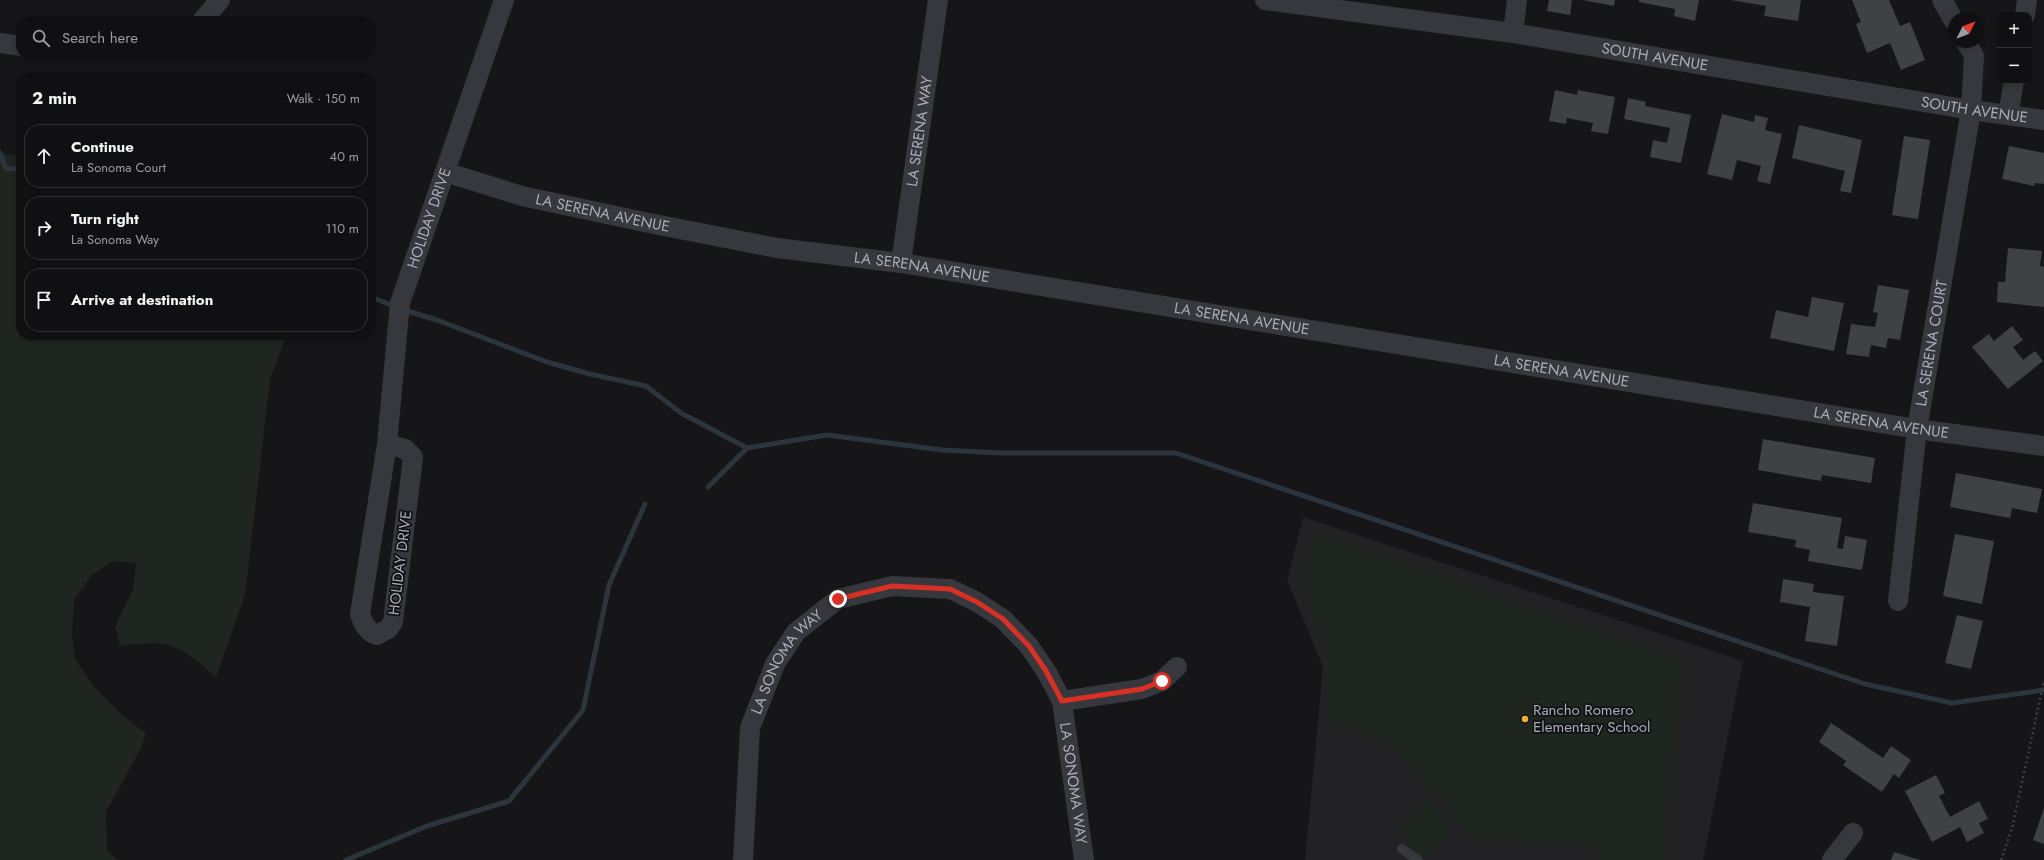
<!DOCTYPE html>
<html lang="en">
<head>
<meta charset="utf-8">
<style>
  body { margin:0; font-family:Jost,sans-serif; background:#19191b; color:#f1f3f6 }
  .controls { position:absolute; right:12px; top:12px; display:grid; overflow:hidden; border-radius:8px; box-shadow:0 2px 6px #0003 }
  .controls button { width:36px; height:36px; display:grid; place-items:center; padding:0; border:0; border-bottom:1px solid #303032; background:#101012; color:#f1f3f6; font:20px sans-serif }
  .compass { position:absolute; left:1948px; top:12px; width:36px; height:36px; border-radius:50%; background:#101012; box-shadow:0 2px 6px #0003; rotate:48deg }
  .stop { position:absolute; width:12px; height:12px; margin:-9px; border:3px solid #d93025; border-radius:50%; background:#fff }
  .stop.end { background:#d93025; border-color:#fff; box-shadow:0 1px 4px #0008 }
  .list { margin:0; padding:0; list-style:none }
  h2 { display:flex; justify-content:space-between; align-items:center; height:52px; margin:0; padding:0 16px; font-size:17px }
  h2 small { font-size:13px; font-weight:400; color:#9c9d9f }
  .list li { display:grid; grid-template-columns:26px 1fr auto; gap:12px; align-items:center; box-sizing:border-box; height:64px; margin:0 8px 8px; padding:0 8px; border:1px solid #303032; border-radius:16px }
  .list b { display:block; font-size:15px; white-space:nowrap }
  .list p { margin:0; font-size:13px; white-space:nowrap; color:#9c9d9f }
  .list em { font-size:13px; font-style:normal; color:#9c9d9f }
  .icon { flex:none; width:22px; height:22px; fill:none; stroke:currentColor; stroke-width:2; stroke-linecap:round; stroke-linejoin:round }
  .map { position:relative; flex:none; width:2044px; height:860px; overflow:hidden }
  .search { position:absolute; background:#101012; box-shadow:0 2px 6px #0003; left:16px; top:16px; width:360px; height:44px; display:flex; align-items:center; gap:10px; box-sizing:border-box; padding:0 14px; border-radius:16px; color:#9c9d9f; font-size:15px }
  .panel { position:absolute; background:#101012; box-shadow:0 2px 6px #0003; left:16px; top:72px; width:360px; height:268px; border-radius:16px }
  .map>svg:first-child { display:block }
</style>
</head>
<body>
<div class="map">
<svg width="2044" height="860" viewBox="0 0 2044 860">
  <rect width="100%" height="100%" fill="#161618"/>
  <!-- built -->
  <path fill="#222225" d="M 1303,517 L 1743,661 L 1703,860 L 1305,860 L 1323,667 L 1287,580 Z"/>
  <!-- green -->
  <g fill="#1e261f">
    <path d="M 0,153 L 21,157 L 21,335 L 286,335 L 270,380 L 245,595 L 216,677 C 178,644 170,639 120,646 L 115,626 L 133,590 L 136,563 L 113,561 L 92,575 L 74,600 L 72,634 L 75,659 L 94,687 L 123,716 L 146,733 L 141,748 L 106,812 L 107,851 L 118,860 L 0,860 Z"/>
    <path d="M 1311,531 L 1684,660 L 1666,860 L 1599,860 L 1588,847 L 1473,841 L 1390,743 L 1329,722 L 1320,633 L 1300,574 Z"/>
    <path d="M 1429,799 L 1455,828 L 1421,858 L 1396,829 Z"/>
  </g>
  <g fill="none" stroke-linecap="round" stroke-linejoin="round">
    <!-- stream -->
    <g stroke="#2c353c" stroke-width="5">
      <path d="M 0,153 L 6,169 L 21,168"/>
      <path d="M 371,297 L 396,307"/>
      <path d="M 404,310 L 437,320 L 547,362 L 590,374 L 646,386 L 681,413 L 747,448"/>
      <path d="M 708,487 L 747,448 L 827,435 L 942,450 L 1002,453 L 1176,453 L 1865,684 L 1952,703 L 2044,690"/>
      <path d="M 346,860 L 427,826 L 509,801 L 583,710 L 609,585 L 645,504"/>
    </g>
  </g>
  <!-- building -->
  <g fill="#404145">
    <path d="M 1549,0 L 1572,0 L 1570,15 L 1547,11 Z"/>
    <path d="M 1582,0 L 1615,0 L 1614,6 Z"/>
    <path d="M 1639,0 L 1699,0 L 1695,21 L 1674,16 L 1675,9 L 1639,2 Z"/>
    <path d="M 1731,0 L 1801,0 L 1798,21 L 1764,16 L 1766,6 Z"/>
    <path d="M 1852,0 L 1889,0 L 1900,26 L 1910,22 L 1925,60 L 1901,70 L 1890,43 L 1867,53 L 1856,24 L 1861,22 Z"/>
    <path d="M 1555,90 L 1577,95 L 1578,90 L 1615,97 L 1608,134 L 1591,131 L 1593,123 L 1567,118 L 1566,124 L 1549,121 Z"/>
    <path d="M 1628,98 L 1646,102 L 1645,106 L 1691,115 L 1681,163 L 1650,157 L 1653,140 L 1667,143 L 1670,128 L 1624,119 Z"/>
    <path d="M 1722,114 L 1754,122 L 1755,115 L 1768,118 L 1765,130 L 1782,134 L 1770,184 L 1757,181 L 1761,166 L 1737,160 L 1732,180 L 1707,174 Z"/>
    <path d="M 1799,125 L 1862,140 L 1851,193 L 1840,191 L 1845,171 L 1792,158 Z"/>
    <path d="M 1904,136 L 1930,140 L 1918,219 L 1892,215 Z"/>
    <path d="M 2009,146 L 2044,153 L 2044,184 L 2035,183 L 2034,186 L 2002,179 Z"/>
    <path d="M 2008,248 L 2042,251 L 2040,266 L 2044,267 L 2044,307 L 1997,302 L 1998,282 L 2005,282 Z"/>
    <path d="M 1878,285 L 1909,290 L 1900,340 L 1888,338 L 1886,348 L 1871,345 L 1869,357 L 1846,354 L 1851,324 L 1875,327 L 1878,313 L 1873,312 Z"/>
    <path d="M 1812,297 L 1844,303 L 1834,351 L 1770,338 L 1776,310 L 1808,317 Z"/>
    <path d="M 2012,326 L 2023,340 L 2013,347 L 2023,360 L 2035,351 L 2043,361 L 2008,389 L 1972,347 L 1989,334 L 1994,341 Z"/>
    <path d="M 1763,439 L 1875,458 L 1871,483 L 1822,475 L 1821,481 L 1758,470 Z"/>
    <path d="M 1956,473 L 2042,489 L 2037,513 L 2012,508 L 2010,518 L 1950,507 Z"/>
    <path d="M 1753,503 L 1842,518 L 1837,548 L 1843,549 L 1845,536 L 1867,540 L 1862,570 L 1808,561 L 1810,550 L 1795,547 L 1796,540 L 1748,532 Z"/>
    <path d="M 1955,534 L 1994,541 L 1982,604 L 1943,596 Z"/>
    <path d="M 1783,579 L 1814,584 L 1813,592 L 1844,596 L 1837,646 L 1805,641 L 1810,607 L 1780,602 Z"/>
    <path d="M 1957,615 L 1983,621 L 1971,669 L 1945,663 Z"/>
    <path d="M 1831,723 L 1883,758 L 1891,746 L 1911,760 L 1899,778 L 1894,774 L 1882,792 L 1843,765 L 1846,761 L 1819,742 Z"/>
    <path d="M 1936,775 L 1945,793 L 1939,796 L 1950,817 L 1979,801 L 1988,819 L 1979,823 L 1984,833 L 1967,842 L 1960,827 L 1932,842 L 1905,791 Z"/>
    <path d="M 2044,808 L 2044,844 L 2033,840 Z"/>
    <path d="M 1894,852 L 1920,860 L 1891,860 Z"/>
  </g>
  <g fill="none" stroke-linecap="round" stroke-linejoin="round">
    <!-- path -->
    <path stroke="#3d3f44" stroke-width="2.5" stroke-dasharray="2 3" stroke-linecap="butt" d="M 2001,860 L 2012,828 L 2044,681"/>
    <!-- lane -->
    <path stroke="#37383d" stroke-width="10" d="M 1402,849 L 1418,860"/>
    <!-- street -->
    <g stroke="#37383d" stroke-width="20">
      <path id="s1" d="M 1265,0 L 1513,33 L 1971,110 L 2044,120"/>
      <path d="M 1942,0 L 1954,21"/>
      <path d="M 2025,15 L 2027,0"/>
      <path d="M 202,21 L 220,0"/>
      <path d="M 1513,33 L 1517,0"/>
      <path d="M 0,43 L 21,46"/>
      <path d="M 2008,115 L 2014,81"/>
      <path id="s2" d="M 445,172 L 522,196 L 649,223 L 777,248 L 901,263 L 1917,429 L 2044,446"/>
      <path id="s3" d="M 901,263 L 938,0"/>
      <path id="s4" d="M 387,444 L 405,449 L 413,457 L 393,622 L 388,629 L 377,635 C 367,632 363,623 360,614 L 387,444 L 400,303 L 504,0"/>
      <path id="s5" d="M 1898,601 L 1917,429 L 1971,110 L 1974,56 L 1966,42"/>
      <path d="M 1062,701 L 1142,689 L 1162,681 L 1177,667"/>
      <path id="s6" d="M 743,860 L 750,728 L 775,664 L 796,632 L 838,599 L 892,586 L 950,589 L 977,602 L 1003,619 L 1029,646 L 1046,671 L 1062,701 L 1084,860"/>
      <path d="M 1832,860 L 1853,833"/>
    </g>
  </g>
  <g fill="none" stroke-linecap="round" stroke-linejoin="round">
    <!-- route -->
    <path stroke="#d93025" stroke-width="5" d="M 838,599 L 892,586 L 950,589 L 977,602 L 1003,619 L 1029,646 L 1046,671 L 1062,701 L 1142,689 L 1162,681"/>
  </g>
  <!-- markers -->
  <circle fill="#f2b134" stroke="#111113" stroke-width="1.5" cx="1525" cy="719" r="4"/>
  <g text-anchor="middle" stroke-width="3.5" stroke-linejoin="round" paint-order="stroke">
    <!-- street labels -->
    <g font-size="15" fill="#a8adb8" stroke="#111113">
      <text dy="5" stroke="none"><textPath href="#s1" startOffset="394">SOUTH AVENUE</textPath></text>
      <text dy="5" stroke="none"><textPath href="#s1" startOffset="718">SOUTH AVENUE</textPath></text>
      <text dy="5" stroke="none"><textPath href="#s3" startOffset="133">LA SERENA WAY</textPath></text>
      <text dy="5" stroke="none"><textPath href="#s2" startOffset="163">LA SERENA AVENUE</textPath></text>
      <text dy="5" stroke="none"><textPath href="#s4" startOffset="649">HOLIDAY DRIVE</textPath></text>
      <text dy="5" stroke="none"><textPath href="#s2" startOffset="487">LA SERENA AVENUE</textPath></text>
      <text dy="5" stroke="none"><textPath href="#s2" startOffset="811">LA SERENA AVENUE</textPath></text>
      <text dy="5" stroke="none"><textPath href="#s5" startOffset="260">LA SERENA COURT</textPath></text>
      <text dy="5" stroke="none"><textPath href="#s2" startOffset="1135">LA SERENA AVENUE</textPath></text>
      <text dy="5" stroke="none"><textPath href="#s2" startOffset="1459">LA SERENA AVENUE</textPath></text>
      <text transform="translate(400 563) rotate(-83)" y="5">HOLIDAY DRIVE</text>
      <text dy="5" stroke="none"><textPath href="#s6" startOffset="209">LA SONOMA WAY</textPath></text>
      <text dy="5" stroke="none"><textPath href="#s6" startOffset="652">LA SONOMA WAY</textPath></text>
    </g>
    <!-- poi labels -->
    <g font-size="15" fill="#a8adb8" stroke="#111113" text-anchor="start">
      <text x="1533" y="715">Rancho Romero<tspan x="1533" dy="17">Elementary School</tspan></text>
    </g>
  </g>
</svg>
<div class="controls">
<button>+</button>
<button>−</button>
</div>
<svg class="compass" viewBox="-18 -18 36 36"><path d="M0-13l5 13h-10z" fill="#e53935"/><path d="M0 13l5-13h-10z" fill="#9c9d9f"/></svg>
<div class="stop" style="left:1162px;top:681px"></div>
<div class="stop end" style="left:838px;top:599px"></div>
<div class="search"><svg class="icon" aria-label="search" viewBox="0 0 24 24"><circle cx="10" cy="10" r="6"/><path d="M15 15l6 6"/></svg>Search here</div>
<section class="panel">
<h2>2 min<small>Walk · 150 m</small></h2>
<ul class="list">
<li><svg class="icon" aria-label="ahead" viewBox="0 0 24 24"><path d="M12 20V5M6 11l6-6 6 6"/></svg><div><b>Continue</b><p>La Sonoma Court</p></div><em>40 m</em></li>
<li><svg class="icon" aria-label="right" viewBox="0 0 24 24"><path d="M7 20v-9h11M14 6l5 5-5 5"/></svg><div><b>Turn right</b><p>La Sonoma Way</p></div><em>110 m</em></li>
<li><svg class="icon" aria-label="arrive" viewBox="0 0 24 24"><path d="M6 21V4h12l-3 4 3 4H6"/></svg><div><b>Arrive at destination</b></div></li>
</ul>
</section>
</div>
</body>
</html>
